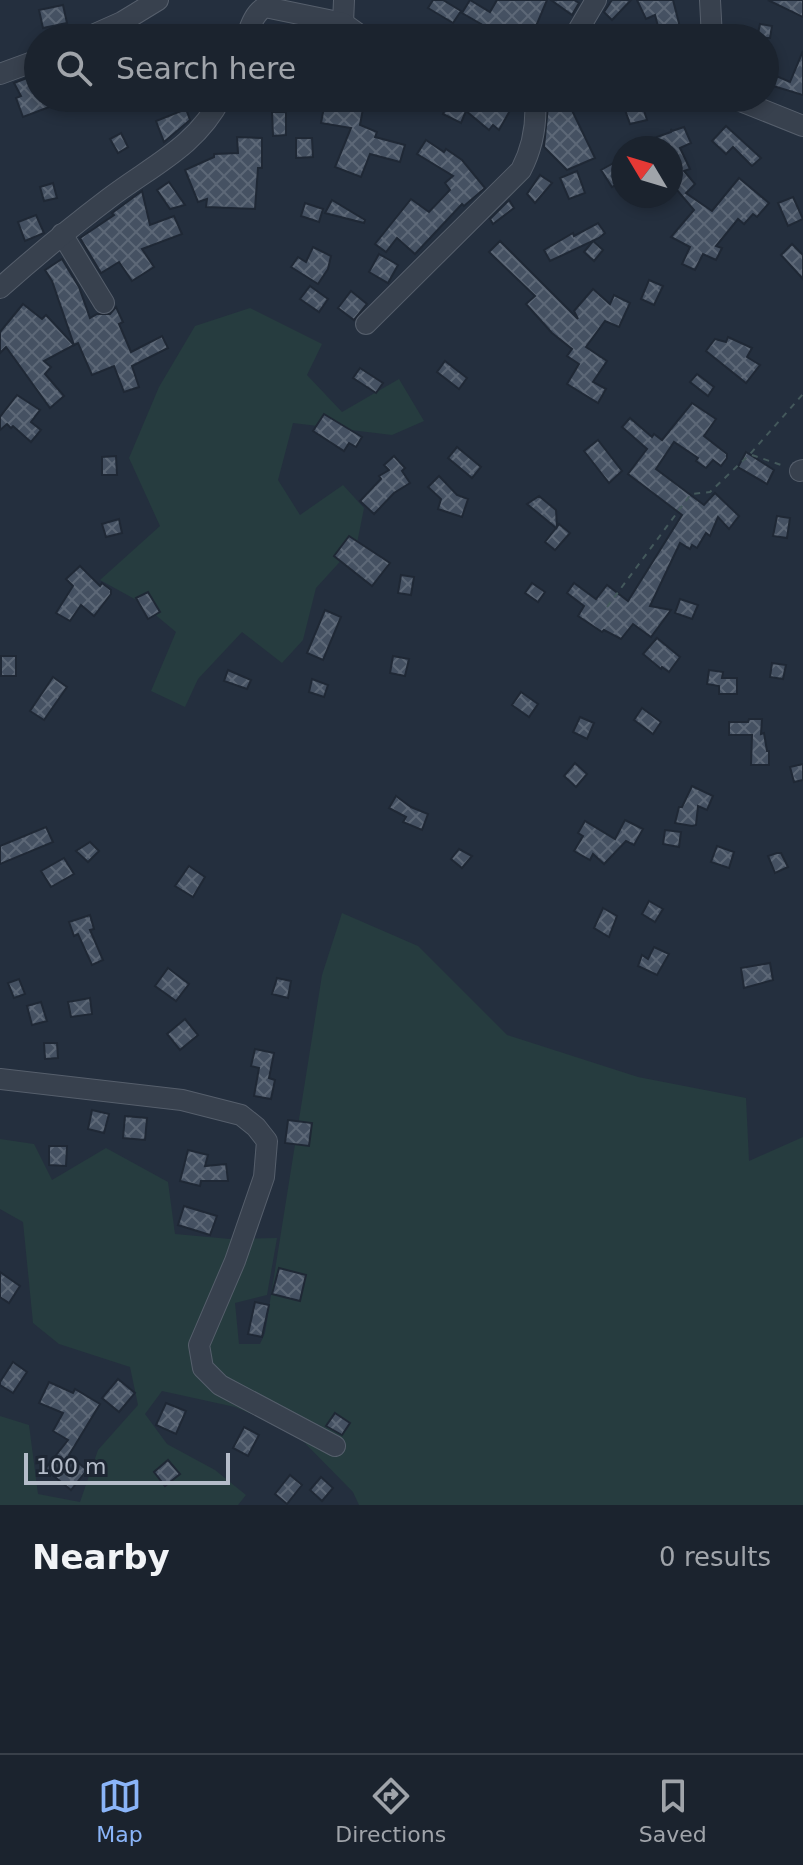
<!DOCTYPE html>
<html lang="en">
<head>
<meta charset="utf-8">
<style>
  body { margin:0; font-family:"DejaVu Sans",sans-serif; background:#242b36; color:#f1f3f6 }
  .compass { position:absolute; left:611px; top:136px; width:72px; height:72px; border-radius:50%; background:#1b232e; box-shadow:0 4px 12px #0003; rotate:308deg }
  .scale { position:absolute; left:24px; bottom:20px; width:206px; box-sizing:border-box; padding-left:8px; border:4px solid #b4bcc9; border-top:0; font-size:22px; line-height:28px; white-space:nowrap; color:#b4bcc9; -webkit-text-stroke:6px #1d2633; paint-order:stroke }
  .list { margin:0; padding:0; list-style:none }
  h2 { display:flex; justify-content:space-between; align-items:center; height:104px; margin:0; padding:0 32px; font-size:34px }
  h2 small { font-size:26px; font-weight:400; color:#a0a4aa }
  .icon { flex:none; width:44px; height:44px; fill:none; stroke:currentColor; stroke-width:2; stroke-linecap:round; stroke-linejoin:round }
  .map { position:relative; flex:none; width:803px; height:1505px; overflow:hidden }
  .search { position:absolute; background:#1b232e; box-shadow:0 4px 12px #0003; left:24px; right:24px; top:24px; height:88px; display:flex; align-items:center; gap:20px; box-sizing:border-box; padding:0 28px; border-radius:44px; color:#a0a4aa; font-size:30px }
  .sheet { height:248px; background:#1b232e }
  nav { display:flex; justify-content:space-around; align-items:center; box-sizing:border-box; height:112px; border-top:2px solid #39404a; background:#1b232e; font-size:22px; color:#a0a4aa }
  nav a { display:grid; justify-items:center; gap:4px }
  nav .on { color:#8ab4f8 }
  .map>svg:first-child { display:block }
</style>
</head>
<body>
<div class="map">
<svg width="803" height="1505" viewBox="0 0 803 1505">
  <defs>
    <pattern id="building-cross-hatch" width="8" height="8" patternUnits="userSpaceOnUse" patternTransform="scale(2)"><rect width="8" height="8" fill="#455162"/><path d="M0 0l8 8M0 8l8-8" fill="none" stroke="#5d6877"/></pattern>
  </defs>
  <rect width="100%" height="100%" fill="#242f3e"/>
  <!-- grass -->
  <g fill="#263c3f">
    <path d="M 250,308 L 322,344 L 307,375 L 342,412 L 399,379 L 424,421 L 392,435 L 293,423 L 278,480 L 300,515 L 343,485 L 364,508 L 357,543 L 316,588 L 303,640 L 282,663 L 242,632 L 198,679 L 185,707 L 151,691 L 176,632 L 140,602 L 100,580 L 160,526 L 129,458 L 159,387 L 195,326 Z"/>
    <path d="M 342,913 L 418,946 L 507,1035 L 638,1077 L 746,1098 L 749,1161 L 803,1137 L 803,1505 L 359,1505 L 353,1492 L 295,1433 L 235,1407 L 162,1391 L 145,1414 L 167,1444 L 215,1470 L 246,1495 L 238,1505 L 0,1505 L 0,1416 L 29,1425 L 38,1494 L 80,1502 L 98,1450 L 138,1405 L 130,1367 L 59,1344 L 33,1323 L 23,1222 L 0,1209 L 0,1139 L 34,1144 L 52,1180 L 106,1148 L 168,1182 L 175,1234 L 230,1239 L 277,1238 L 267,1295 L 235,1303 L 239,1344 L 260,1344 L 265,1333 L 322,975 Z"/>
  </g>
  <!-- building -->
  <g fill="url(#building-cross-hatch)" stroke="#1f2835" stroke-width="2">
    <path d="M 433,0 L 443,0 L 461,11 L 453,23 L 428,8 Z"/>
    <path d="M 470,0 L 490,12 L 497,0 L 547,0 L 531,38 L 524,38 L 505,27 L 498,38 L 471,38 L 481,24 L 462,13 Z"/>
    <path d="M 551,0 L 574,0 L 579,3 L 572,15 Z"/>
    <path d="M 612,0 L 631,0 L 612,20 L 604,12 Z"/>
    <path d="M 637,0 L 673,0 L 682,35 L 661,38 L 655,15 L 646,19 Z"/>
    <path d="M 768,0 L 803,0 L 803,17 Z"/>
    <path d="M 63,5 L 67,23 L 43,28 L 39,10 Z"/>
    <path d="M 760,24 L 772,26 L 770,38 L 757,38 Z"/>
    <rect x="215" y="25" width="18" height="13"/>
    <path d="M 270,27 L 303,32 L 302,38 L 268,38 Z"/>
    <path d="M 803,51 L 803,95 L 770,85 L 774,75 L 790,82 Z"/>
    <path d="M 32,76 L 38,87 L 38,98 L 70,99 L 23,117 L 16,98 L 21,96 L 14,83 Z"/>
    <path d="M 343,98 L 365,98 L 360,125 L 377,132 L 375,137 L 405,145 L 400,162 L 370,154 L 361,177 L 335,167 L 351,128 L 321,123 L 324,107 L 340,110 Z"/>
    <path d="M 450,98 L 517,98 L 499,130 L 493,125 L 489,130 L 466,111 L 461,123 L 443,114 Z"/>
    <path d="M 558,98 L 566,98 L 595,158 L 567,170 L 544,147 L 548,106 Z"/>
    <path d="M 640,98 L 647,120 L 630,124 L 623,104 Z"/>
    <path d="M 186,109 L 190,120 L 164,142 L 156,121 Z"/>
    <path d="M 272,112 L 286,112 L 286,135 L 273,136 Z"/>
    <path d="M 726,126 L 761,158 L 752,166 L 733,147 L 726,154 L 712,141 Z"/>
    <path d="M 684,127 L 691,143 L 680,148 L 690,169 L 684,171 L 695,184 L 686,193 L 712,211 L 739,178 L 769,203 L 757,217 L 753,214 L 744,224 L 738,219 L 716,246 L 722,248 L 716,260 L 703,254 L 695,270 L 682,264 L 690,247 L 671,237 L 694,210 L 671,183 L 671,148 L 629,147 L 671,132 L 671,129 L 672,131 Z"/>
    <path d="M 121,133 L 128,147 L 118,153 L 110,139 Z"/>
    <path d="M 237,137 L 262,138 L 262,168 L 258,168 L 255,209 L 206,207 L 207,199 L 198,202 L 185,170 L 214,157 L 214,154 L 238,153 Z"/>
    <path d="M 296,138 L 312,138 L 313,157 L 296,158 Z"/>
    <path d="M 426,140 L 444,152 L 446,149 L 462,160 L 485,188 L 464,206 L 462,204 L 415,254 L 397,238 L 386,252 L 375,244 L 411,199 L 429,212 L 450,190 L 445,183 L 453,176 L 417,154 Z"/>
    <path d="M 619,160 L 623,167 L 623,180 L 612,187 L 601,170 Z"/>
    <path d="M 577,171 L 585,193 L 569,199 L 560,178 Z"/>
    <path d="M 540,175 L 552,183 L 535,203 L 527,194 Z"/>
    <path d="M 169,182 L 185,205 L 170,209 L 157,190 Z"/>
    <path d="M 53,183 L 57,198 L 44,201 L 40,187 Z"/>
    <path d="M 142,191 L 150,225 L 174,216 L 182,234 L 142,249 L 154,267 L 132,281 L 119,262 L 101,273 L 80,238 L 114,215 L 112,213 Z"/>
    <path d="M 793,197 L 803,219 L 788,226 L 778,203 Z"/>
    <path d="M 332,200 L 365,220 L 364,223 L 325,213 Z"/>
    <path d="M 509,200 L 514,208 L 493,224 L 490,219 Z"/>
    <path d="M 305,203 L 323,209 L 319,222 L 301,216 Z"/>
    <path d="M 36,215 L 44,233 L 25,241 L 18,222 Z"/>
    <path d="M 598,223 L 605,233 L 599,238 L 550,261 L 544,250 L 573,233 L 574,236 Z"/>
    <path d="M 500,241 L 578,319 L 574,311 L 593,289 L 610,304 L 614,295 L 630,303 L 619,327 L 605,321 L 586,347 L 607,361 L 593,382 L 606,389 L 598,403 L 567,384 L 579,364 L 567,356 L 572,349 L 552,333 L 526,304 L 535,296 L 489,252 Z"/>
    <path d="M 593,241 L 603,250 L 594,261 L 584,252 Z"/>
    <path d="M 792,244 L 803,255 L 803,279 L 781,255 Z"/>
    <path d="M 313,247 L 331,256 L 328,269 L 318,284 L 291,267 L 298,257 L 306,262 Z"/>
    <path d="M 379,254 L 398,265 L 388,283 L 369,272 Z"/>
    <path d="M 62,259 L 79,287 L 90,318 L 97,314 L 110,314 L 116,307 L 123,322 L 119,324 L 131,352 L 162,336 L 168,348 L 132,366 L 139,387 L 124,392 L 114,366 L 92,375 L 78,343 L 74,345 L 52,281 L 45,270 Z"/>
    <path d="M 649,280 L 663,286 L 654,305 L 641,299 Z"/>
    <path d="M 310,286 L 328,299 L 319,312 L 300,299 Z"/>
    <path d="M 351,291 L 367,304 L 354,320 L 338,308 Z"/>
    <path d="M 23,304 L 42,319 L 46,315 L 74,345 L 44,361 L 51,367 L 45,374 L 64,396 L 50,408 L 6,347 L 0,353 L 0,332 Z"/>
    <path d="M 728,337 L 752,348 L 747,357 L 760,365 L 746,383 L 706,351 L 715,339 L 726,342 Z"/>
    <path d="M 445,361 L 467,378 L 459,389 L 437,372 Z"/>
    <path d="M 360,368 L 383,383 L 376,393 L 353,378 Z"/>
    <path d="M 697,374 L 714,387 L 708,396 L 690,382 Z"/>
    <path d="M 17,395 L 40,410 L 31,422 L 41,430 L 31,442 L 13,426 L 11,428 L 7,424 L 0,430 L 0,417 Z"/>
    <path d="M 692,403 L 716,419 L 704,436 L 727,454 L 727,458 L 721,466 L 713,460 L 706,468 L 696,461 L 698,458 L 674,442 L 656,469 L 704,505 L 715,493 L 739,516 L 729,529 L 718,517 L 710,536 L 706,533 L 697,548 L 692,545 L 690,549 L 680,543 L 650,606 L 671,610 L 651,637 L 633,624 L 621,639 L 604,630 L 602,632 L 578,616 L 584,606 L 567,593 L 574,583 L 596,599 L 607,585 L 628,601 L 682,515 L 628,474 L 647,449 L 622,427 L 630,418 L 652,437 L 654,434 L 662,440 Z"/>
    <path d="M 324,414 L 362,437 L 356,447 L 349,443 L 344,451 L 313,431 Z"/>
    <path d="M 598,440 L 622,471 L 609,483 L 584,451 Z"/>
    <path d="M 457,447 L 481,467 L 472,478 L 448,458 Z"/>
    <path d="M 746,452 L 774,470 L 767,484 L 738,467 Z"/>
    <path d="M 116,456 L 117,475 L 102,475 L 102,457 Z"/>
    <path d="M 394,456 L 405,468 L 402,471 L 410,483 L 394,493 L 374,514 L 360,501 L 381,479 L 379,476 L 389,470 L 384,465 Z"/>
    <path d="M 439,476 L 457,495 L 468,499 L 462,517 L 438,509 L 441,499 L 428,487 Z"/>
    <path d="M 539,496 L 556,510 L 557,527 L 559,524 L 570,533 L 555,550 L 545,542 L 556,528 L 527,504 Z"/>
    <path d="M 777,516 L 790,518 L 787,538 L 773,536 Z"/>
    <path d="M 119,519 L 122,533 L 106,537 L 102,524 Z"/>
    <path d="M 349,536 L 390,563 L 372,586 L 334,556 Z"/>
    <path d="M 80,566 L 100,586 L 102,583 L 111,590 L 111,594 L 94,616 L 81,605 L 70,621 L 56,613 L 73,586 L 66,579 Z"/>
    <path d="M 401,575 L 414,577 L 411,595 L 398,593 Z"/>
    <path d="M 532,583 L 545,592 L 538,602 L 525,593 Z"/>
    <path d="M 148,592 L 160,612 L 148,619 L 136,598 Z"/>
    <path d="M 680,599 L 698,605 L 692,619 L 675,613 Z"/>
    <path d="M 325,610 L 341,617 L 323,660 L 307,653 Z"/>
    <path d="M 657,638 L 680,657 L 669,672 L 662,667 L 661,669 L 643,654 Z"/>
    <rect x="1" y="656" width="15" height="20"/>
    <path d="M 393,656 L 409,659 L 405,676 L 390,673 Z"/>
    <path d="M 772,663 L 786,665 L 783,679 L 770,677 Z"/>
    <path d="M 228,670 L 251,680 L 247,689 L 224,681 Z"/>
    <path d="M 709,670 L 723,672 L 722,678 L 737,678 L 737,694 L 719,694 L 719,686 L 707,684 Z"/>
    <path d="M 53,677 L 67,687 L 44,720 L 30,711 Z"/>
    <path d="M 312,679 L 328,685 L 324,697 L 309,692 Z"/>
    <path d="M 521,692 L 538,704 L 529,717 L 512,705 Z"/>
    <path d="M 642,708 L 661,722 L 653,734 L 634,720 Z"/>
    <path d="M 580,717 L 594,723 L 587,739 L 573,732 Z"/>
    <path d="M 749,719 L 762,719 L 761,734 L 764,733 L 767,751 L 769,751 L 769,765 L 751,765 L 752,735 L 729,735 L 729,722 L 748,722 Z"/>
    <path d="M 575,763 L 587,774 L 576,787 L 564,776 Z"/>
    <path d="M 803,764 L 803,780 L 794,782 L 790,767 Z"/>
    <path d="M 692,786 L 713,796 L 707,810 L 698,806 L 696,825 L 692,826 L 675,823 L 679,807 L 682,807 Z"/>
    <path d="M 396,796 L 411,807 L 428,814 L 422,830 L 403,822 L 406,817 L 389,808 Z"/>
    <path d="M 625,820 L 643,829 L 634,845 L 626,841 L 604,864 L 593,854 L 590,860 L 574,851 L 583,836 L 578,833 L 585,821 L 615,839 Z"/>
    <path d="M 46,827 L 53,842 L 0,864 L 0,846 Z"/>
    <path d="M 665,830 L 681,832 L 679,847 L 663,844 Z"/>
    <path d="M 90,842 L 99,851 L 88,862 L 76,851 Z"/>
    <path d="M 717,846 L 734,852 L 729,868 L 711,862 Z"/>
    <path d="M 459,849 L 472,856 L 462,868 L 451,859 Z"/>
    <path d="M 777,853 L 781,853 L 788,867 L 775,873 L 768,856 Z"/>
    <path d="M 64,858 L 74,874 L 51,887 L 41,871 Z"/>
    <path d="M 189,866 L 205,877 L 193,897 L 175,886 Z"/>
    <path d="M 649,901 L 663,909 L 655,922 L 642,914 Z"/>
    <path d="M 603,908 L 617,916 L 609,937 L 594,928 Z"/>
    <path d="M 90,915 L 94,929 L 90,930 L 103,960 L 92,965 L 78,934 L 74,936 L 69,922 Z"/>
    <path d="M 654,947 L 669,954 L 657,975 L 638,966 L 642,955 L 648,959 Z"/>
    <path d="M 770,963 L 773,980 L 744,988 L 741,968 Z"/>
    <path d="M 168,968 L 189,984 L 176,1001 L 155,986 Z"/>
    <path d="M 277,978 L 291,981 L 288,998 L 272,994 Z"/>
    <path d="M 19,979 L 25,994 L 14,998 L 8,983 Z"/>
    <path d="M 90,998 L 92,1014 L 71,1017 L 68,1002 Z"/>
    <path d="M 41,1002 L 47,1021 L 32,1025 L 27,1006 Z"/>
    <path d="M 185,1019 L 198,1035 L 180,1050 L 167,1034 Z"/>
    <path d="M 44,1043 L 57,1043 L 58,1058 L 45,1059 Z"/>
    <path d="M 255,1049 L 274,1053 L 269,1078 L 275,1080 L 271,1099 L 254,1096 L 259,1068 L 251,1066 Z"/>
    <path d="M 92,1110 L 109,1114 L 104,1133 L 88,1129 Z"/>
    <path d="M 125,1116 L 147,1118 L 145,1140 L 123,1138 Z"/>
    <path d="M 288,1120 L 312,1123 L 309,1146 L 285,1143 Z"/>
    <path d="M 49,1146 L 67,1146 L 66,1166 L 49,1165 Z"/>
    <path d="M 188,1150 L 208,1155 L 205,1166 L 226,1164 L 228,1181 L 201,1181 L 200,1186 L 180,1181 Z"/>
    <path d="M 184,1206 L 217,1216 L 210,1235 L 178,1225 Z"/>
    <path d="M 279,1268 L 306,1275 L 300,1301 L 272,1294 Z"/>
    <path d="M 0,1272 L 20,1286 L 9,1303 L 0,1297 Z"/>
    <path d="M 255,1302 L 269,1305 L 262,1337 L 248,1334 Z"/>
    <path d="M 13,1362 L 27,1372 L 13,1393 L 0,1385 L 0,1382 Z"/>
    <path d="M 118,1379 L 135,1393 L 119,1412 L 102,1398 Z"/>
    <path d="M 49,1382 L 73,1393 L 75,1389 L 100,1404 L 69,1455 L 87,1470 L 71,1490 L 45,1469 L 68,1440 L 53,1431 L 63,1413 L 39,1403 Z"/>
    <path d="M 166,1403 L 186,1411 L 176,1434 L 156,1425 Z"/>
    <path d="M 335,1413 L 350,1423 L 342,1435 L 326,1426 Z"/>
    <path d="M 244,1427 L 259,1435 L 248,1456 L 233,1448 Z"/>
    <path d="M 168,1460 L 180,1474 L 165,1486 L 154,1472 Z"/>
    <path d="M 290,1475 L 302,1485 L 287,1504 L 275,1494 Z"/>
    <path d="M 321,1477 L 333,1488 L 322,1501 L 310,1490 Z"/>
  </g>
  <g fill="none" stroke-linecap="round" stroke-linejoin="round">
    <!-- minor casing -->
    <g stroke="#565f6c" stroke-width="22">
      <g id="minor">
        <path d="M 710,0 L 712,38"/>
        <path d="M 343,23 L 344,0"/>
        <path d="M 86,38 L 122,22 L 158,0"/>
        <path d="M 246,38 C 250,27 254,13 265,7 L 343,23 L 364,38"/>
        <path d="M 570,38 L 576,34 L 596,0"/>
        <path d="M 0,74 L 38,60"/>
        <path d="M 733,98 L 803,126"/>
        <path d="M 62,234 L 104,303"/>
        <path d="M 0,288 C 35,257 71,227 108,199 C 151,166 196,147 221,98"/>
        <path d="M 366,324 L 521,170 C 533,147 537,124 535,98"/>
        <path d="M 800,471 L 803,470"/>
        <path d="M 0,1079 L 182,1100 L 241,1115 L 256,1127 L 267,1141 L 264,1177 L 235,1261 L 199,1345 L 203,1368 L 220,1385 L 335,1446"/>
      </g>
    </g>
    <!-- path -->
    <g stroke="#44595c" stroke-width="2" stroke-dasharray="6 6" stroke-linecap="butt">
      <path d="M 752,455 L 784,466"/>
      <path d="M 607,607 L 691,494 L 710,492 L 750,454 L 803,394"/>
    </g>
    <!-- minor -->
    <use href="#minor" stroke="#38414e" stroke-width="20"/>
  </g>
</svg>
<svg class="compass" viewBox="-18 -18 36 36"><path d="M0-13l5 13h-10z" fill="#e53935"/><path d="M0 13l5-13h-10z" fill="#a0a4aa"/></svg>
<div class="scale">100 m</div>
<div class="search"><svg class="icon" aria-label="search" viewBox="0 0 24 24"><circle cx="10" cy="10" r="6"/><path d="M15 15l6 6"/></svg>Search here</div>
</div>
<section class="sheet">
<h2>Nearby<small>0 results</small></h2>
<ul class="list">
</ul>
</section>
<nav>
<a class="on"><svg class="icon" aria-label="map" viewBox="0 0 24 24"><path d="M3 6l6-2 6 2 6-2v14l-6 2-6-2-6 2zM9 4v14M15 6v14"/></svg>Map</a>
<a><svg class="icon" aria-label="directions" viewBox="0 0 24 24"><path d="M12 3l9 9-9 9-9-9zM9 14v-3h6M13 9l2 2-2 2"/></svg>Directions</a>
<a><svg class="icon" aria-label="saved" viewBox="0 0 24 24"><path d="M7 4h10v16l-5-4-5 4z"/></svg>Saved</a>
</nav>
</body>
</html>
